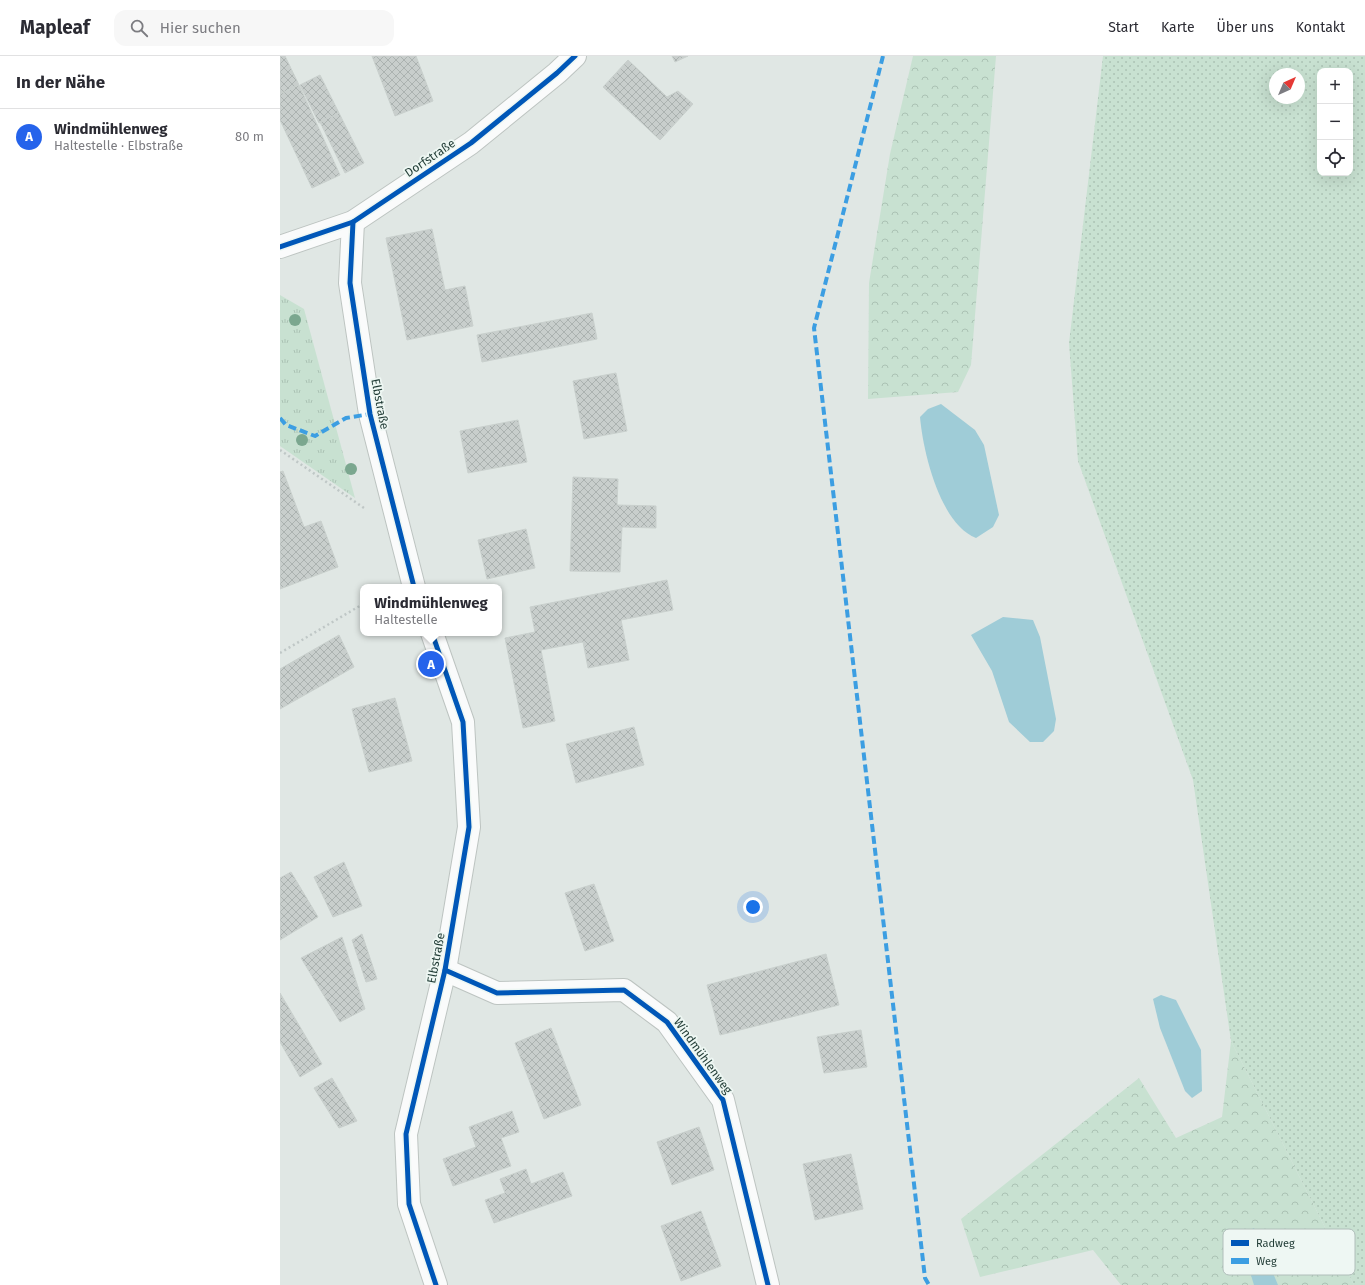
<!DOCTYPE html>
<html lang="de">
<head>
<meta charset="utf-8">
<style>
  body { margin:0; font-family:"Fira Sans",sans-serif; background:#f7f7f7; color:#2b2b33 }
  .controls { position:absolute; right:12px; top:12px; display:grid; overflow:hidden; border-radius:8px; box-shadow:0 4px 16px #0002 }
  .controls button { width:36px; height:36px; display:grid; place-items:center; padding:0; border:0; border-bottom:1px solid #e1e1e2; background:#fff; color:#2b2b33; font:20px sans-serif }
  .compass { position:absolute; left:989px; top:12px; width:36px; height:36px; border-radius:50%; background:#fff; box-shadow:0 4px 16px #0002; rotate:44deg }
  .you { position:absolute; left:473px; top:851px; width:14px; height:14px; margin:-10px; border:3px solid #fff; border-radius:50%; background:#1a73e8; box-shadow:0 0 0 6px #1a73e833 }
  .badge { display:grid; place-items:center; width:26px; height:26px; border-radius:50%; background:#2563eb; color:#fff; font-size:13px; font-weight:700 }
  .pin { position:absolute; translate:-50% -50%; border:2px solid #fff; box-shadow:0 1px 4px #0006 }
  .popup { position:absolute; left:80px; top:528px; width:142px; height:52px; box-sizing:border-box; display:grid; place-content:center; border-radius:8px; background:#fff; filter:drop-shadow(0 1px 3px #0005); font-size:13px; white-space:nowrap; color:#7c7c81 }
  .popup b { font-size:15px; color:#2b2b33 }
  .popup::after { content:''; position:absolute; left:50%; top:100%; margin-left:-8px; border:8px solid transparent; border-top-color:#fff }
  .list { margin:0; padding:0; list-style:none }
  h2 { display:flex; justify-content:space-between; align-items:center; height:52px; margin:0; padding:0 16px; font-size:17px }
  h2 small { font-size:13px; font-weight:400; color:#7c7c81 }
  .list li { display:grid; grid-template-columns:26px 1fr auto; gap:12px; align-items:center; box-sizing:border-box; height:56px; padding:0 16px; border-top:1px solid #e1e1e2 }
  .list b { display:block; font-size:15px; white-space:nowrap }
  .list p { margin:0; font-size:13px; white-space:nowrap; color:#7c7c81 }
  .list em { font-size:13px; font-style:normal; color:#7c7c81 }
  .icon { flex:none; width:22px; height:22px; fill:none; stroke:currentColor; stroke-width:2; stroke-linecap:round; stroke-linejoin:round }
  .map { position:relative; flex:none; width:1085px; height:1229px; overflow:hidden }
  header { display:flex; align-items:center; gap:24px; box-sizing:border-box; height:56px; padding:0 20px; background:#fff; border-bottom:1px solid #e1e1e2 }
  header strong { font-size:19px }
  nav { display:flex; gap:22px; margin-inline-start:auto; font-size:14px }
  .search { width:280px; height:36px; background:#f7f7f7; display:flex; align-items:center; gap:10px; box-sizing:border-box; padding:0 14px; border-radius:12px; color:#7c7c81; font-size:15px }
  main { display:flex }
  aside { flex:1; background:#fff }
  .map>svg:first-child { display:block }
</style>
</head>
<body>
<header>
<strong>Mapleaf</strong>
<div class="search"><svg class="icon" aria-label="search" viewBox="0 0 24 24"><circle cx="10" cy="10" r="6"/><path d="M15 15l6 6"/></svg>Hier suchen</div>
<nav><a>Start</a><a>Karte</a><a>Über uns</a><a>Kontakt</a></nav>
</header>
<main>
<aside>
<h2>In der Nähe<small></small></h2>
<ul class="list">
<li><span class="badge">A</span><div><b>Windmühlenweg</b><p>Haltestelle · Elbstraße</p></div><em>80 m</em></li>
</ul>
</aside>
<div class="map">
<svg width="1085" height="1229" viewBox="0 0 1085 1229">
  <defs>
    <pattern id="grass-dots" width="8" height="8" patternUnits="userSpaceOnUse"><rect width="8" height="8" fill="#c8e1d1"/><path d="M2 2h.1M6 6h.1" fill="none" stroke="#abc2b4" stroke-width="1.8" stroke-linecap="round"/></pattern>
    <pattern id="forest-crowns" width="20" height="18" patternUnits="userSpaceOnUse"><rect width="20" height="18" fill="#c8e1d1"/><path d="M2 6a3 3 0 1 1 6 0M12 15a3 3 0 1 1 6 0" fill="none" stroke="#abc2b4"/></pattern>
    <pattern id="park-tufts" width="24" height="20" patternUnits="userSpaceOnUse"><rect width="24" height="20" fill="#c8e1d1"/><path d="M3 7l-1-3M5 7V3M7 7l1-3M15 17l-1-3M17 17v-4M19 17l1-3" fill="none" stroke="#abc2b4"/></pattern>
    <pattern id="building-cross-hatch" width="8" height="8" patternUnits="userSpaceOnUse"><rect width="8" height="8" fill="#c8cecc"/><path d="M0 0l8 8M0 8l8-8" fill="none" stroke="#abb2b0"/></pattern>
  </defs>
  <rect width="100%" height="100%" fill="#e0e7e4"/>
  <!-- grass -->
  <path fill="url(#grass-dots)" fill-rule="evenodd" d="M 823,0 L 1085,0 L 1085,1229 L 1074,1229 L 951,985 L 913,724 L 798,405 L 789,287 ZM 1040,15 L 1070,15 L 1070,117 L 1040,117 ZM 995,18 L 1019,18 L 1019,42 L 995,42 Z"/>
  <!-- forest -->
  <g fill="url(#forest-crowns)">
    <path d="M 633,0 L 716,0 L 691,309 L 678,336 L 588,343 L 589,227 L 610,98 Z"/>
    <path d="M 951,985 L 1074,1229 L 841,1229 L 813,1194 L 700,1221 L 681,1163 L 859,1022 L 896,1082 L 942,1061 Z"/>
  </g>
  <!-- park -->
  <path fill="url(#park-tufts)" d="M 0,239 L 24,253 L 75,442 L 0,390 Z"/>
  <!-- water -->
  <g fill="#9fccd7">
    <path d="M 661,348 L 695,374 L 704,389 L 719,459 L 713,471 L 696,482 C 660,468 643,396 640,361 L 648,353 Z"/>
    <path d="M 723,561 L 753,564 L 760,581 L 776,663 L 774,675 L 763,686 L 750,686 L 729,666 L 712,615 L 691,579 Z"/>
    <path d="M 881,939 L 896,944 L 921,994 L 922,1035 L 912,1042 L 905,1035 L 880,972 L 873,943 Z"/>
    <path d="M 974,1172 L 998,1229 L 974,1229 L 959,1180 Z"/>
  </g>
  <!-- building -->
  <g fill="url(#building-cross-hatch)" stroke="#c9d0cd">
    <path d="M 0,0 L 5,0 L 19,29 L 0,38 Z"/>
    <path d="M 92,0 L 136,0 L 153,45 L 115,60 Z"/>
    <path d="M 392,0 L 408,0 L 395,6 Z"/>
    <path d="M 348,4 L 387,41 L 398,35 L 413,48 L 380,84 L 323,31 Z"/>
    <path d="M 40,19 L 59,57 L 39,67 L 20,29 Z"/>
    <path d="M 19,29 L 60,119 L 32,132 L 0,64 L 0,38 Z"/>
    <path d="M 59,57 L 84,107 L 65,117 L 40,66 Z"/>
    <path d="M 152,173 L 165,234 L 185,230 L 193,270 L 127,284 L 106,182 Z"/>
    <path d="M 312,257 L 317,283 L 202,306 L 197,279 Z"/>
    <path d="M 336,317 L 347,375 L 304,383 L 293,325 Z"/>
    <path d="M 238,364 L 247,406 L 188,417 L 180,375 Z"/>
    <path d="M 3,415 L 24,471 L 41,465 L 58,511 L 0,533 L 0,416 Z"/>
    <path d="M 293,421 L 338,423 L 337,449 L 376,450 L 376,472 L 342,471 L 340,516 L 290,515 Z"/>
    <path d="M 246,473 L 255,512 L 207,523 L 198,484 Z"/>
    <path d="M 387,524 L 393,554 L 341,564 L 349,604 L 308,612 L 303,586 L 261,594 L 275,665 L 243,672 L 225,582 L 255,576 L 250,551 Z"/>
    <path d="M 59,579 L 74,611 L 0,653 L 0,613 Z"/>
    <path d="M 115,642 L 132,705 L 89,716 L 72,653 Z"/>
    <path d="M 354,671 L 364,709 L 296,727 L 286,688 Z"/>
    <path d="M 64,806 L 82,850 L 53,861 L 34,821 Z"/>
    <path d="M 11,816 L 38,861 L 0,884 L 0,822 Z"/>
    <path d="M 314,828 L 334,885 L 305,895 L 285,837 Z"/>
    <path d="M 82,878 L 97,923 L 86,926 L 72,884 Z"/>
    <path d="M 62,881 L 85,953 L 60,966 L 21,902 Z"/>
    <path d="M 546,898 L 559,949 L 440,979 L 427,929 Z"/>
    <path d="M 0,937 L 42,1008 L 20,1021 L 0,986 Z"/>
    <path d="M 271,972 L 301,1049 L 264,1063 L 235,987 Z"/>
    <path d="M 581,974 L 587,1011 L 544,1017 L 537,981 Z"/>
    <path d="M 52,1022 L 77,1065 L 59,1072 L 34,1032 Z"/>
    <path d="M 232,1055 L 239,1076 L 221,1082 L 231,1110 L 173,1130 L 163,1103 L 196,1091 L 189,1071 Z"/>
    <path d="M 419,1071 L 434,1114 L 392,1129 L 377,1086 Z"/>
    <path d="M 571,1098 L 583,1153 L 535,1164 L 523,1108 Z"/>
    <path d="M 246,1113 L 251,1128 L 283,1116 L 292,1140 L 214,1167 L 205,1144 L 225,1137 L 220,1123 Z"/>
    <path d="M 421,1155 L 441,1210 L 401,1225 L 381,1170 Z"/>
  </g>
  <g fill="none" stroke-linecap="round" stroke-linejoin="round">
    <!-- minor casing -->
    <g stroke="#bdc4c1" stroke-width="24">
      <g id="minor">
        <path d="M 73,166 L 70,227 L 90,358 L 134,531"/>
        <path d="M 0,191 L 73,166 L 191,87 L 277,17 L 295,0"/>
        <path d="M 152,577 L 183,666 L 189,771 L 165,914 L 126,1078 L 129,1148 L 156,1229"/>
        <path d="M 165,914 L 217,937 L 344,934 L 387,966 L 443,1044 L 488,1229"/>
      </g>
    </g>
    <!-- path -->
    <g stroke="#bfc7c6" stroke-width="2.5" stroke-dasharray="2 3" stroke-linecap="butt">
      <path d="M 0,394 L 84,452"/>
      <path d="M 0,597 L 83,548"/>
    </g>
    <!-- minor -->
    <use href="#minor" stroke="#fafbfb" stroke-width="22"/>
    <!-- quiet -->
    <g stroke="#3c9ee2" stroke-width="4" stroke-dasharray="8 4" stroke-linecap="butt">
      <path d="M 603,0 L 534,272 L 645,1222 L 649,1229"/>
      <path d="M 0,362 L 6,369 L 35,380 L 66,362 L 90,358"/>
    </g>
    <!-- cycleway casing -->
    <g stroke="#eef7f3" stroke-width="8">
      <g id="cycleway">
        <path d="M 73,166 L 70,227 L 90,358 L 134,531"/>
        <path d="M 0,191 L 73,166 L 191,87 L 277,17 L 295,0"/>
        <path d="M 152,577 L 183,666 L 189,771 L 165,914 L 126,1078 L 129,1148 L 156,1229"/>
        <path d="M 165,914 L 217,937 L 344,934 L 387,966 L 443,1044 L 488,1229"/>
      </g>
    </g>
    <!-- cycleway -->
    <use href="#cycleway" stroke="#0057b8" stroke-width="5"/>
  </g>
  <!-- trees -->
  <g fill="#7ba78f">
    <circle cx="15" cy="264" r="6"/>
    <circle cx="22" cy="384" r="6"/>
    <circle cx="71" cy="413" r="6"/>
  </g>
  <g text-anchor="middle" stroke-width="3.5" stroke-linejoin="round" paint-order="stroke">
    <!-- street labels -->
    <g font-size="12" fill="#1f3a34" stroke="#eef7f3">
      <text transform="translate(150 102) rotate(-34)" y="4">Dorfstraße</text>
      <text transform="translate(100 348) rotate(79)" y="4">Elbstraße</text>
      <text transform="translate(156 902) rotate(-79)" y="4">Elbstraße</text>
      <text transform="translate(423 1000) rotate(54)" y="4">Windmühlenweg</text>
    </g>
  </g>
  <!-- legend -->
  <rect x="943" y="1173" width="132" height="46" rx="6" fill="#eef7f3" stroke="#b0beba" stroke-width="1"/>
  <rect x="951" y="1184" width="18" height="6" fill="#0057b8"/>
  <rect x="951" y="1202" width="18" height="6" fill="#3c9ee2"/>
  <g font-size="11" fill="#1f3a34">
    <text x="976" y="1191">Radweg</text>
    <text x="976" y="1209">Weg</text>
  </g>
</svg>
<div class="controls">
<button>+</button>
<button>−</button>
<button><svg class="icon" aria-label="locate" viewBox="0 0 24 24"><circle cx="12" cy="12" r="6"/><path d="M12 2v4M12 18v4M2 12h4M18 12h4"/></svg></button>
</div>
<svg class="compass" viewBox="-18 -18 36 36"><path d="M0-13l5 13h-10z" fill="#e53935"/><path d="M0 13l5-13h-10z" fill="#7c7c81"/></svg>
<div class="you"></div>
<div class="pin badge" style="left:151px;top:608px">A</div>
<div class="popup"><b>Windmühlenweg</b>Haltestelle</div>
</div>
</main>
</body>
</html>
